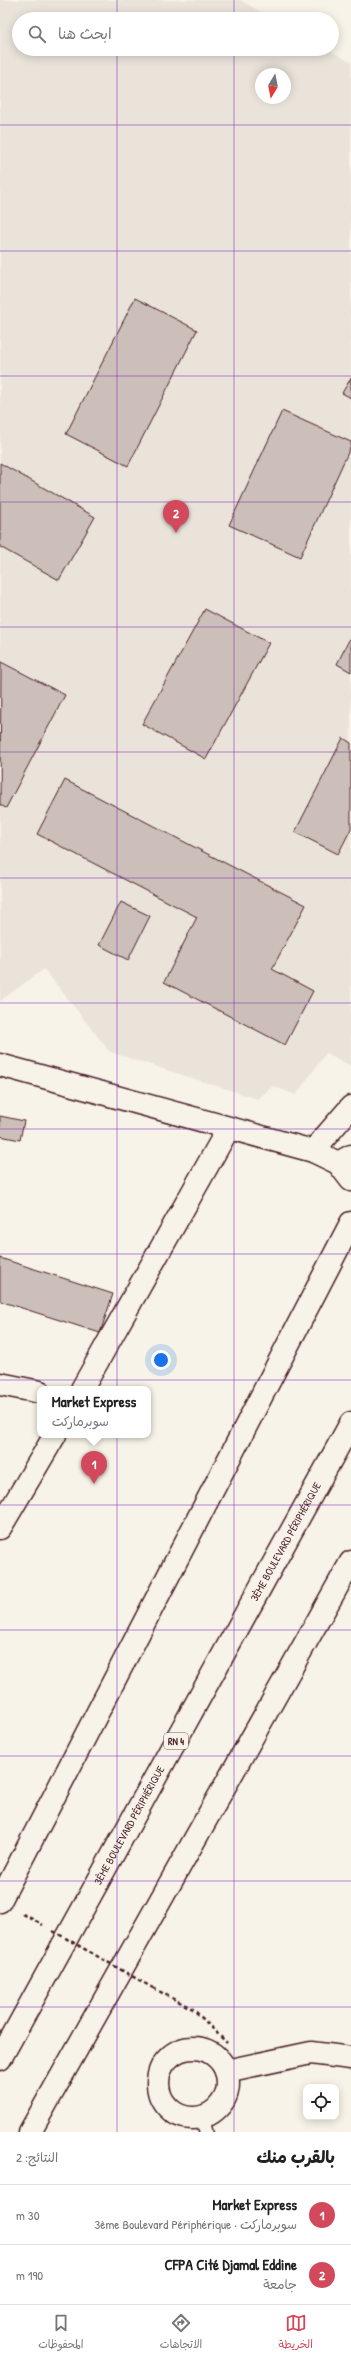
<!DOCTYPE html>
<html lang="ar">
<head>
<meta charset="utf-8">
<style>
  body { margin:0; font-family:"Patrick Hand","Playpen Sans Arabic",sans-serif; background:#f6f6f6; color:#222; direction:rtl }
  .controls { position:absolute; right:12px; bottom:12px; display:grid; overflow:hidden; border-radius:8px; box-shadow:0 2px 10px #0003 }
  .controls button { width:36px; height:36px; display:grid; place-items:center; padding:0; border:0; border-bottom:1px solid #e0e0e0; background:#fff; color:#222; font:20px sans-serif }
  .compass { position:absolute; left:255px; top:68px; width:36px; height:36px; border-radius:50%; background:#fff; box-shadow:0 2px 10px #0003; rotate:190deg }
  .you { position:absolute; left:161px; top:1360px; width:14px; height:14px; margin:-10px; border:3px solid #fff; border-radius:50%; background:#1a73e8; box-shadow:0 0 0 6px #1a73e833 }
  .badge { display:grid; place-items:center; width:26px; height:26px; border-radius:50%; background:#d1495b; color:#fff; font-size:13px; font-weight:700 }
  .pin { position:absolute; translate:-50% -33px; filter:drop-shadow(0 1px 2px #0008) }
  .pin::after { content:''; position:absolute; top:21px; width:14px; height:12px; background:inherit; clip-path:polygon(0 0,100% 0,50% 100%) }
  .popup { position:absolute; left:37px; top:1386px; width:114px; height:52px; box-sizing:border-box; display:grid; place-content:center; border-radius:8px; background:#fff; filter:drop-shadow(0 1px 3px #0005); font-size:13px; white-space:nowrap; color:#767676 }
  .popup b { font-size:15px; color:#222 }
  .popup::after { content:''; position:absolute; left:50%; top:100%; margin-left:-8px; border:8px solid transparent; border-top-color:#fff }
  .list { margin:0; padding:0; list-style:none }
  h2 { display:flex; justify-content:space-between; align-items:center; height:52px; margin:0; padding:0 16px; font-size:17px }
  h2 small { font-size:13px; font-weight:400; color:#767676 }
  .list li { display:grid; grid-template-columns:26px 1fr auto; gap:12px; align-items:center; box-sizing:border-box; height:60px; padding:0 16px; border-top:1px solid #e0e0e0 }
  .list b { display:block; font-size:15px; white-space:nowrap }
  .list p { margin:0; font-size:13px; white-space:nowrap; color:#767676 }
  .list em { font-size:13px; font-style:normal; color:#767676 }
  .icon { flex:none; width:22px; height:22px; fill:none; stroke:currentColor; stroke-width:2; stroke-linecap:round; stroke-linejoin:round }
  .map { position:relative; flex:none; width:351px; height:2132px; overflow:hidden; direction:ltr }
  .search { position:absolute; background:#fff; box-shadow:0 2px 10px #0003; left:12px; right:12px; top:12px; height:44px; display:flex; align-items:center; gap:10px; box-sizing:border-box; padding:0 14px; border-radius:22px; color:#767676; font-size:15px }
  .sheet { height:172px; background:#fff }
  nav { display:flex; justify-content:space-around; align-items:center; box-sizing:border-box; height:56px; border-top:1px solid #e0e0e0; background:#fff; font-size:11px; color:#767676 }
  nav a { display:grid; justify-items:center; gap:2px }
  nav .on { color:#d1495b }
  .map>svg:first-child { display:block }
</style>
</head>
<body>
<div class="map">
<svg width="351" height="2132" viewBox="0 0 351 2132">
  <rect width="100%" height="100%" fill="#f7f3e8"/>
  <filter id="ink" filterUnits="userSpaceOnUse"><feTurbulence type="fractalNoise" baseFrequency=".025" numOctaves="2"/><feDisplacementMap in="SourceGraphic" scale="8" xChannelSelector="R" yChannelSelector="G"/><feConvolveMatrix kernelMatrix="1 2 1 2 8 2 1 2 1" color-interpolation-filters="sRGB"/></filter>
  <g filter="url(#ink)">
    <!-- built -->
    <path fill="#eae3da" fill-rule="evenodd" d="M 0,0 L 240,0 L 274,19 L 19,19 L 19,49 L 327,49 L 351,62 L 351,1066 L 326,1053 L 296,1095 L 273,1086 L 258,1099 L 110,1052 L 44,969 L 0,1001 ZM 261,74 L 285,74 L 285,98 L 261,98 Z"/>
    <!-- building -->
    <g fill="#ccbfb9" stroke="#4a1f2b">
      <path d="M 135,298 L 197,330 L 128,466 L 66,434 Z"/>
      <path d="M 351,378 L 351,398 L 342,393 Z"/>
      <path d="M 282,411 L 351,442 L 351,446 L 300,557 L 229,525 Z"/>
      <path d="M 0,463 L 95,517 L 59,580 L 0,547 Z"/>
      <path d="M 205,609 L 269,643 L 206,759 L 142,724 Z"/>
      <path d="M 351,636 L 351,672 L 337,664 Z"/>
      <path d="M 1,662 L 65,695 L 6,808 L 0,805 Z"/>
      <path d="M 343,738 L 351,743 L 351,829 L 338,854 L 295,832 Z"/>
      <path d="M 65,780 L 306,905 L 272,969 L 313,991 L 285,1045 L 164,982 L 197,917 L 37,834 Z"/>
      <path d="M 121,902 L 150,916 L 128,960 L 99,945 Z"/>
      <path d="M 0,1116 L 24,1121 L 20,1140 L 0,1136 Z"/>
      <path d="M 0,1258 L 113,1294 L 100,1333 L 0,1301 Z"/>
    </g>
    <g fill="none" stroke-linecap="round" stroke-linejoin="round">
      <!-- service casing -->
      <g stroke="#4a1f2b" stroke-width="16">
        <path id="service" d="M 202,2117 L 206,2132"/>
      </g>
      <!-- minor casing -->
      <g stroke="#4a1f2b" stroke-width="25">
        <g id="minor">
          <path d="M 313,1151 L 351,1107"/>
          <path d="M 0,1384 L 40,1392"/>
          <path d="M 82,1389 L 228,1129"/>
          <path d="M 0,1528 L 55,1435"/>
          <path d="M 0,1901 L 351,1223"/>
          <circle cx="193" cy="2083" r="35"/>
          <path d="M 226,2071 L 311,2053 L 351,2058"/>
        </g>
      </g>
      <!-- tertiary casing -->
      <g stroke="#4a1f2b" stroke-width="25">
        <path id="tertiary" d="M 0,1065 L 313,1151 L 338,1163 L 351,1180"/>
      </g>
      <!-- trunk casing -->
      <g stroke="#4a1f2b" stroke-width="25">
        <g id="trunk">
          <path d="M 338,1163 L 351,1156"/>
          <path id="s1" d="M 0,2059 L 351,1423"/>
          <path d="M 30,2132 L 351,1562"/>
        </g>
      </g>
      <!-- path -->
      <g stroke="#4a1f2b" stroke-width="2.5" stroke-dasharray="4 3" stroke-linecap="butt">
        <path d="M 23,1914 L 43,1925"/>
        <path d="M 153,1988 L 193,2009 L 227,2043"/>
      </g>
      <!-- service -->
      <use href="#service" stroke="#f7f3e8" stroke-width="13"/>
      <!-- minor -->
      <use href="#minor" stroke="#f7f3e8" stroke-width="22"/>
      <!-- tertiary -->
      <use href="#tertiary" stroke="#f7f3e8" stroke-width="22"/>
      <!-- trunk -->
      <use href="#trunk" stroke="#f7f3e8" stroke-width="22"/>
      <!-- path-bridge -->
      <path stroke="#4a1f2b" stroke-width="2.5" stroke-dasharray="4 3" stroke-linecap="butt" d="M 53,1931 L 153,1988"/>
    </g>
  </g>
  <!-- grid -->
  <path fill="none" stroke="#7b2cbf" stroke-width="1" stroke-opacity="0.55" d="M 117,0 L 117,19M 234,0 L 234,19M 117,49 L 117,2132M 234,49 L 234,2132M 0,125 L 351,125M 0,251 L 351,251M 0,376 L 351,376M 0,502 L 351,502M 0,627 L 351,627M 0,752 L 351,752M 0,878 L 351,878M 0,1003 L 351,1003M 0,1129 L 351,1129M 0,1254 L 351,1254M 0,1380 L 351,1380M 0,1505 L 351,1505M 0,1630 L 351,1630M 0,1756 L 351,1756M 0,1881 L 351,1881M 0,2007 L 351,2007"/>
  <g text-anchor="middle" stroke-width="4" stroke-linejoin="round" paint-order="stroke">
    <!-- shield labels -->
    <rect fill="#f7f3e8" stroke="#7e5f64" stroke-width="1" x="164" y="1733" width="24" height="16" rx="3"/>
    <g font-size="10" font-weight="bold" fill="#4a1f2b">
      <text x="176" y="1745">RN 4</text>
    </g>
    <!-- street labels -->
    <g font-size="11" fill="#4a1f2b" stroke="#f7f3e8">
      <text dy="4" stroke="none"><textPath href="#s1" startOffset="591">3ÈME BOULEVARD PÉRIPHÉRIQUE</textPath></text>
      <text dy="4" stroke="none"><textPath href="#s1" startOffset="267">3ÈME BOULEVARD PÉRIPHÉRIQUE</textPath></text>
    </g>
  </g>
</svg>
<div class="controls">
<button><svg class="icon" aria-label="locate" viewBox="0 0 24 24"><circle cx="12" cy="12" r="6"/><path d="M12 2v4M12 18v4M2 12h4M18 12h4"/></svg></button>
</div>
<svg class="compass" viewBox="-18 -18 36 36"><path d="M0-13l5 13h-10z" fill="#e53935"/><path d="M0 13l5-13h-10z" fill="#767676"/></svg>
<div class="you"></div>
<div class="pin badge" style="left:94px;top:1484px">1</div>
<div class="popup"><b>Market Express</b>سوبرماركت</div>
<div class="pin badge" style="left:176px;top:533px">2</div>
<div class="search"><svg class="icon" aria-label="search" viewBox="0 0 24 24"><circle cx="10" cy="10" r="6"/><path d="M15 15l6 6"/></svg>ابحث هنا</div>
</div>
<section class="sheet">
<h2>بالقرب منك<small>النتائج: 2</small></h2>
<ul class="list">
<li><span class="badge">1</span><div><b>Market Express</b><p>سوبرماركت · 3ème Boulevard Périphérique</p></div><em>30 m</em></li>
<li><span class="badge">2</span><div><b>CFPA Cité Djamal Eddine</b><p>جامعة</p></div><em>190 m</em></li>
</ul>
</section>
<nav>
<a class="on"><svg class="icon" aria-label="map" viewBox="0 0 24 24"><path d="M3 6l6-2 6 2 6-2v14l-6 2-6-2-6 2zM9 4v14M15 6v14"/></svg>الخريطة</a>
<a><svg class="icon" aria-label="directions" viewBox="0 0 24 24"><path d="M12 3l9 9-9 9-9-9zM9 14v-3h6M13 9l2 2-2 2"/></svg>الاتجاهات</a>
<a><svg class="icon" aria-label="saved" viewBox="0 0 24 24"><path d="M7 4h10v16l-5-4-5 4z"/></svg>المحفوظات</a>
</nav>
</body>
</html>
